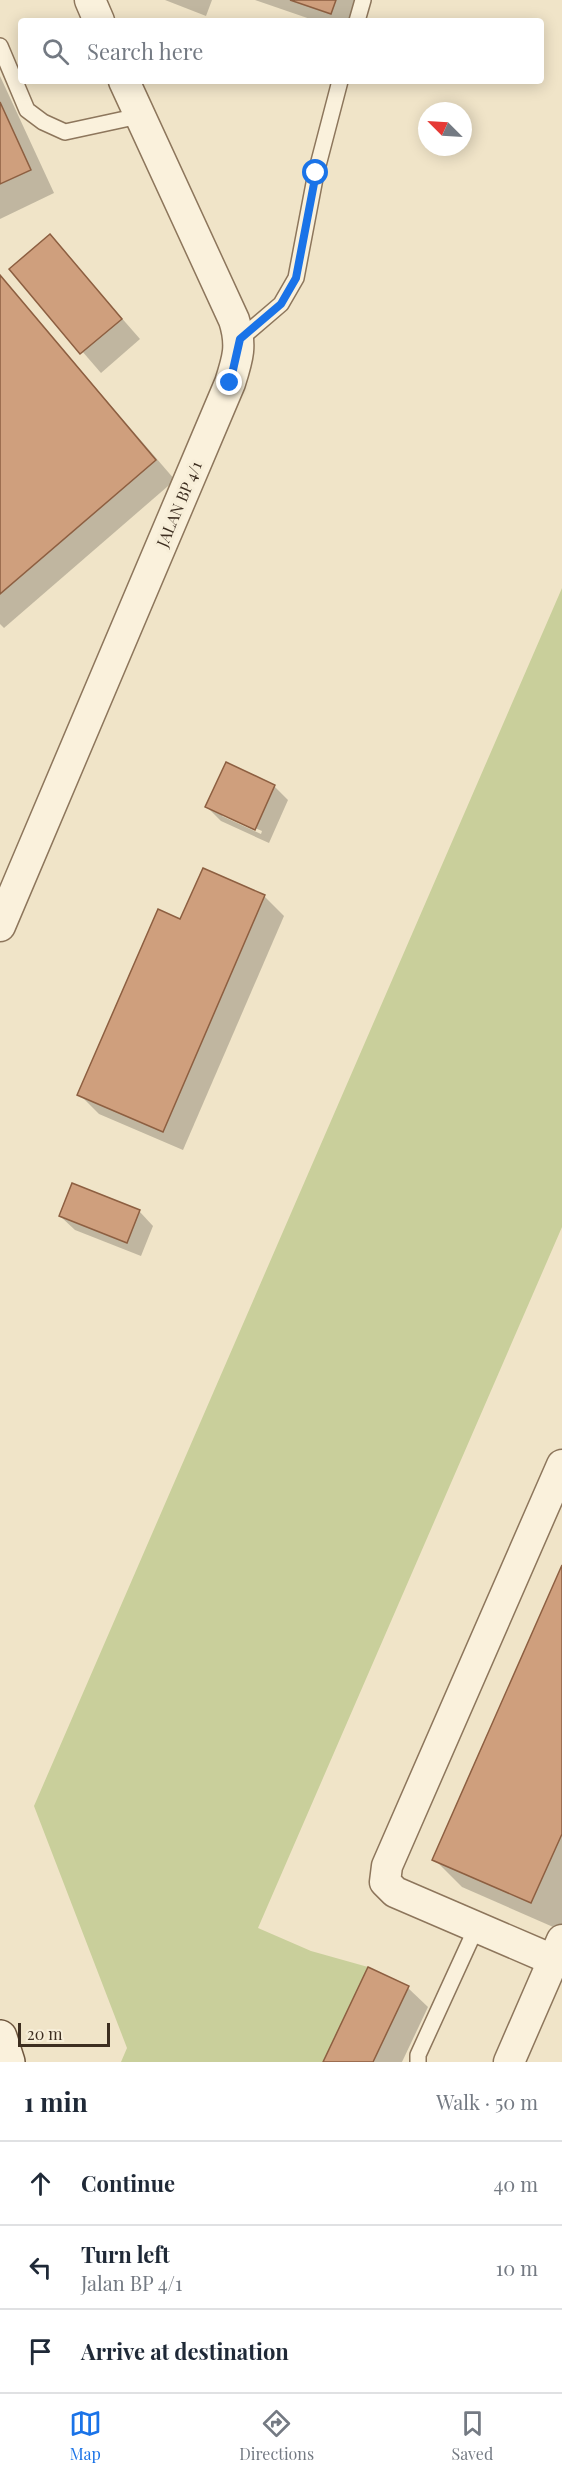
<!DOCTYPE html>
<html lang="en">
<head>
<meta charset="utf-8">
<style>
  body { margin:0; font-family:"Playfair Display",serif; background:#f6f6f7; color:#1f2937 }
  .compass { position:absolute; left:418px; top:102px; width:54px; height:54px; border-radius:50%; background:#fff; box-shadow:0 3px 15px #0003; rotate:294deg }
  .scale { position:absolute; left:18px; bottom:15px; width:92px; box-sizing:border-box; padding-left:6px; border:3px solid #3d2e20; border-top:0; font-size:16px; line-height:21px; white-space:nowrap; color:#3d2e20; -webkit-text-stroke:4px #f7eed8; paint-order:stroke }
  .stop { position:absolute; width:18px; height:18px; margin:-14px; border:4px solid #1a73e8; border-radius:50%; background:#fff }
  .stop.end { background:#1a73e8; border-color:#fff; box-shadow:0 2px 6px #0008 }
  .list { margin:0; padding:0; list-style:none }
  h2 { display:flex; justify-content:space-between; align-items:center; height:78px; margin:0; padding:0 24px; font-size:26px }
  h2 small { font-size:20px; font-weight:400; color:#747a83 }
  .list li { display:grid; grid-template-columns:39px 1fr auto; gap:18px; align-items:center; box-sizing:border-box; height:84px; padding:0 24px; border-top:2px solid #e0e1e3 }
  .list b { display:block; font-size:22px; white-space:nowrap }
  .list p { margin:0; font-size:20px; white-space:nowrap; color:#747a83 }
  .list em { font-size:20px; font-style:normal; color:#747a83 }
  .icon { flex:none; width:33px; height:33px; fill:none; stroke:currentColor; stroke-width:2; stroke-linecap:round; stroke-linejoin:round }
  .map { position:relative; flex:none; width:562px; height:2062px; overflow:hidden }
  .search { position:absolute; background:#fff; box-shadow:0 3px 15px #0003; left:18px; right:18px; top:18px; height:66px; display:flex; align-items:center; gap:15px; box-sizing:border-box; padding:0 21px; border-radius:6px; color:#747a83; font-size:22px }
  .sheet { height:330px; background:#fff }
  nav { display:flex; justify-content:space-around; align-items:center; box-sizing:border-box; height:84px; border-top:2px solid #e0e1e3; background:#fff; font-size:16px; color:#747a83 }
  nav a { display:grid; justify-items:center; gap:3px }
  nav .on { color:#1a73e8 }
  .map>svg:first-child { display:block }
</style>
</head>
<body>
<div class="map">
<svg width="562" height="2062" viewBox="0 0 562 2062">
  <rect width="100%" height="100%" fill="#f0e4c8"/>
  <!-- green -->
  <path fill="#c9cf9b" d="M 562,588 L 562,1227 L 258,1928 L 311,1951 L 368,1967 L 323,2062 L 121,2062 L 127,2048 L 34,1806 Z"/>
  <!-- shadow -->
  <g fill="#0003" fill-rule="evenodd">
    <path d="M 165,0 L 212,0 L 206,16 Z"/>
    <path d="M 255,0 L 362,0 L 355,21 L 316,21 Z"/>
    <path d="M 0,76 L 54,193 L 0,219 Z"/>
    <path d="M 50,236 L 140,339 L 101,373 L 11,269 Z"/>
    <path d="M 0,277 L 175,480 L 4,628 L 0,624 Z"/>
    <path d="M 274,786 L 288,800 L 269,843 L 221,821 L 207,807 ZM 222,813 L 262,831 L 261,834 L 222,816 Z"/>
    <path d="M 264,896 L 284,916 L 183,1150 L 99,1114 L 79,1094 L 181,921 Z"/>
    <path d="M 139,1211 L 153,1226 L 141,1256 L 75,1230 L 60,1216 Z"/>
    <path d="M 562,1569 L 562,1925 L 560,1930 L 462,1887 L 434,1859 Z"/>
    <path d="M 408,1988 L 428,2007 L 402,2062 L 325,2062 Z"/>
  </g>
  <!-- building -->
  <g fill="#cf9f7d" stroke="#8d5f41" stroke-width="1.5">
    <path d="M 290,0 L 336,0 L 331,14 Z"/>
    <path d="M 0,102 L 31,170 L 0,184 Z"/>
    <path d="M 50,234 L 122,319 L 80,354 L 9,269 Z"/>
    <path d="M 0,275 L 156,460 L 0,594 Z"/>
    <path d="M 226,762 L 275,785 L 255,830 L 205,807 Z"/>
    <path d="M 203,868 L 265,895 L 163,1132 L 77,1095 L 158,909 L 180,919 Z"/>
    <path d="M 72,1183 L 140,1210 L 127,1243 L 59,1216 Z"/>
    <path d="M 562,1565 L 562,1834 L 531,1903 L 432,1860 Z"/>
    <path d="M 368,1967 L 409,1986 L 373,2062 L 323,2062 Z"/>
  </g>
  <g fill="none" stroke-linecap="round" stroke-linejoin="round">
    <!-- lane casing -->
    <g stroke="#8d765c" stroke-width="18">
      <g id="lane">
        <path d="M 357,21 L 363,0"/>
        <path d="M 0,46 L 27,110 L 43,122 L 65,132 L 139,116"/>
        <path d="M 240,339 L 281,304 L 296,278 L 316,173 L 340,81"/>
        <path d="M 418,2062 L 418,2055 L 477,1926"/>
      </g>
    </g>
    <!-- street casing -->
    <g stroke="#8d765c" stroke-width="33">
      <g id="street">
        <path d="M 90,0 L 99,21"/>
        <path d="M 0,926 L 230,383 C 238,358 242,345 234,320 L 124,81"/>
        <path d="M 553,1960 L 395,1892 L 385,1882 L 387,1866 L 562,1465"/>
        <path d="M 509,2062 L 562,1940"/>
      </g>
    </g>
    <!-- secondary casing -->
    <g stroke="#6f573f" stroke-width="36">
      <path id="secondary" d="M 0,2037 L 8,2062"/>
    </g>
    <!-- lane -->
    <use href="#lane" stroke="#faf1dc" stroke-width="15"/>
    <!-- street -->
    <use href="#street" stroke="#faf1dc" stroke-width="30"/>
    <!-- secondary -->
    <use href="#secondary" stroke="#faf1dc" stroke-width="33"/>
  </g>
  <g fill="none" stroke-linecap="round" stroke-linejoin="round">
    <!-- route -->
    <path stroke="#1a73e8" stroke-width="8" d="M 230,383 L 240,339 L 281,304 L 296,278 L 316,173"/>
  </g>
  <g text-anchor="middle" stroke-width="6" stroke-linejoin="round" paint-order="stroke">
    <!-- street labels -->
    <g font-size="16" fill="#3d2e20" stroke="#f7eed8">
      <text transform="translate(179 504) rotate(-67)" y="6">JALAN BP 4/1</text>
    </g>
  </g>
</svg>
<svg class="compass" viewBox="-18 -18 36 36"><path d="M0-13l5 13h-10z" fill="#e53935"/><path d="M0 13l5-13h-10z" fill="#747a83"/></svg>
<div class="scale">20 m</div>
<div class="stop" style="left:316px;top:173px"></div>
<div class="stop end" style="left:230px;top:383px"></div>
<div class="search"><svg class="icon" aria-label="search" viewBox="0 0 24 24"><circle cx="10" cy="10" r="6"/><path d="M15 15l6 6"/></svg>Search here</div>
</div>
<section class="sheet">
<h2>1 min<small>Walk · 50 m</small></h2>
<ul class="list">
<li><svg class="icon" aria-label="ahead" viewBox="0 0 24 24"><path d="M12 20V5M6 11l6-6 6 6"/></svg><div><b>Continue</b></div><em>40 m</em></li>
<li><svg class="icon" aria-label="left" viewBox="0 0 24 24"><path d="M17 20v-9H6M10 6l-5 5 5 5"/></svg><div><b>Turn left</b><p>Jalan BP 4/1</p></div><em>10 m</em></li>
<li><svg class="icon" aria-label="arrive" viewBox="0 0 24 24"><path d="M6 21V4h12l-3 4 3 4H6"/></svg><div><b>Arrive at destination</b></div></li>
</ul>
</section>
<nav>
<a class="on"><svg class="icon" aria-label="map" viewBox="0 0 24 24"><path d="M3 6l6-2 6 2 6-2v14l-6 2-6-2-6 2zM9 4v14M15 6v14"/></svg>Map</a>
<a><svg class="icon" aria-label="directions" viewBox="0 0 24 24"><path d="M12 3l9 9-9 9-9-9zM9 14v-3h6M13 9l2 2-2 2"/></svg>Directions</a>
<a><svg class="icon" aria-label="saved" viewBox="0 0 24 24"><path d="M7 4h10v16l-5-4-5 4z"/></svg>Saved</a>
</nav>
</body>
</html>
